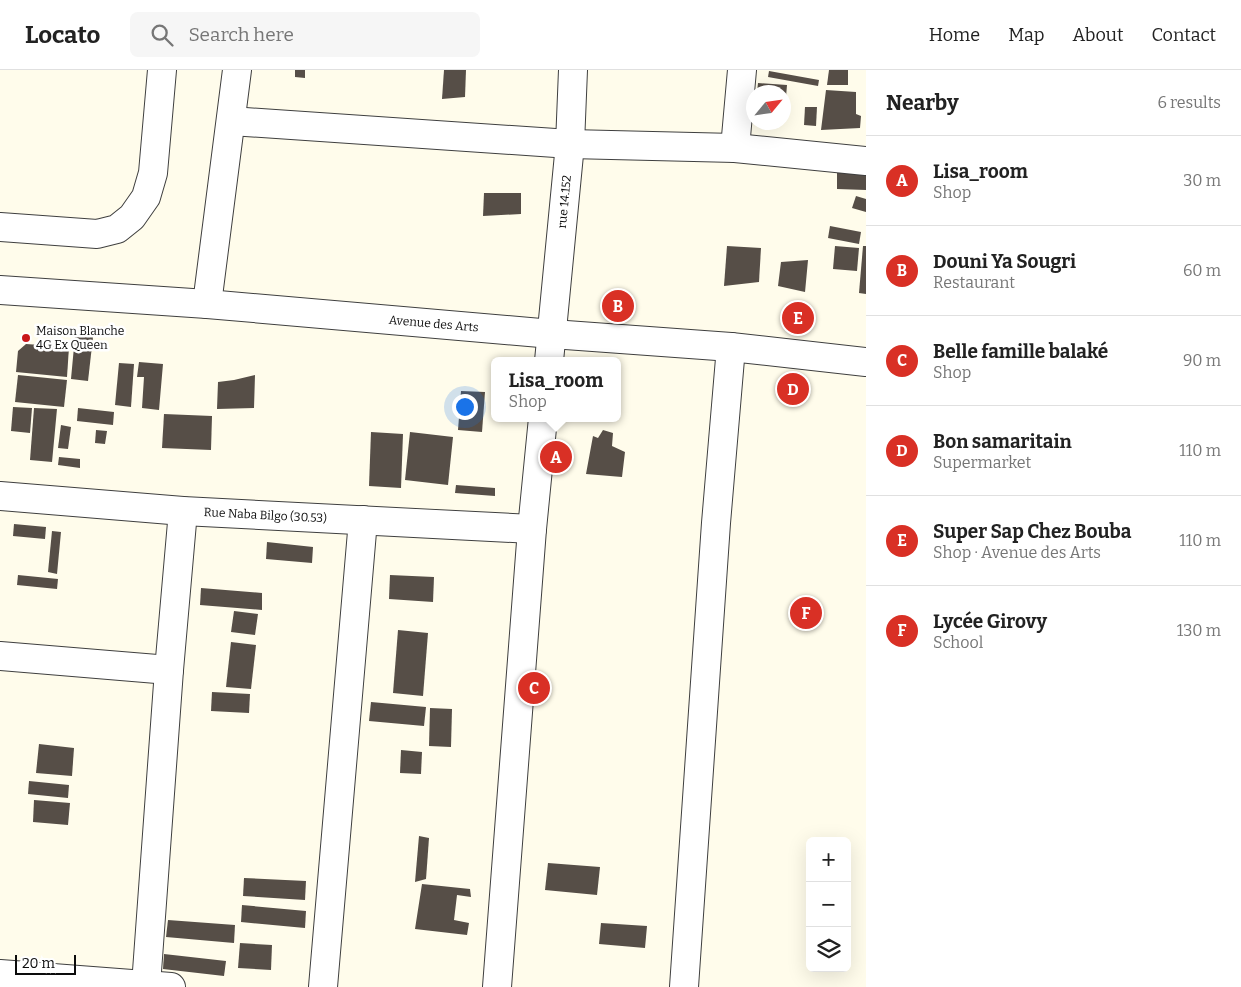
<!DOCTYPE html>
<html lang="en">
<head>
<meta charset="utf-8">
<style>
  body { margin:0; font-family:Bitter,serif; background:#f6f6f6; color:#222 }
  .controls { position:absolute; right:15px; bottom:15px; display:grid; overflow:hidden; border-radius:8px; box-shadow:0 5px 20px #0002 }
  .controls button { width:45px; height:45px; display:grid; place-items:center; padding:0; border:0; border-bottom:1px solid #e0e0e0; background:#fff; color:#222; font:25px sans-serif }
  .compass { position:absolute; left:746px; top:15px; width:45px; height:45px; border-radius:50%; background:#fff; box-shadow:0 5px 20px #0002; rotate:61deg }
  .scale { position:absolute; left:15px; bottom:12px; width:61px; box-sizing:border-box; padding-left:5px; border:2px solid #0c0c0c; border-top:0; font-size:14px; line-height:18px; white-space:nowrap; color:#0c0c0c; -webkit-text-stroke:4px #fff; paint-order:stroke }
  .you { position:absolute; left:464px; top:336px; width:18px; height:18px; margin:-12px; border:4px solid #fff; border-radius:50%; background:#1a73e8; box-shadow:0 0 0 8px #1a73e833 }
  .badge { display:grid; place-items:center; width:32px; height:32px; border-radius:50%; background:#d93025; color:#fff; font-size:16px; font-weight:700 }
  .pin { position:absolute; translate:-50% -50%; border:2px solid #fff; box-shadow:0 1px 5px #0006 }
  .popup { position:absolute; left:491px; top:287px; width:130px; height:65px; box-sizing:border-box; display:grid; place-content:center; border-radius:8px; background:#fff; filter:drop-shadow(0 1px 4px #0005); font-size:16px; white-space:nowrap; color:#767676 }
  .popup b { font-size:19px; color:#222 }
  .popup::after { content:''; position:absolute; left:50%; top:100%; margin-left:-10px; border:10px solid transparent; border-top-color:#fff }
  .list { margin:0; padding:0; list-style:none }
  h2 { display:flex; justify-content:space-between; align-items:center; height:65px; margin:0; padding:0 20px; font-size:21px }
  h2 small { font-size:16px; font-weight:400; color:#767676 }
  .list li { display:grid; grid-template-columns:32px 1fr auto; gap:15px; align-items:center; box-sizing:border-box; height:90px; padding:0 20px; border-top:1px solid #e0e0e0 }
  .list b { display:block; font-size:19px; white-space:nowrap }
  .list p { margin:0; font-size:16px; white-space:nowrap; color:#767676 }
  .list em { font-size:16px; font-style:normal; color:#767676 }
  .icon { flex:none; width:28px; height:28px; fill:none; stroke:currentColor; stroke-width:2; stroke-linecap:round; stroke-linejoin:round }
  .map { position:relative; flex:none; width:866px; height:917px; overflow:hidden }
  header { display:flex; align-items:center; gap:30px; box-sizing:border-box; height:70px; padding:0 25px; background:#fff; border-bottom:1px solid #e0e0e0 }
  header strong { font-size:24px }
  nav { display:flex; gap:28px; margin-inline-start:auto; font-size:18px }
  .search { width:350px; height:45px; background:#f6f6f6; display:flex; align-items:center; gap:12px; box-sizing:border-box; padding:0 18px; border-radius:8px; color:#767676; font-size:19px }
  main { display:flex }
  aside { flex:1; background:#fff }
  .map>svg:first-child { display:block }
</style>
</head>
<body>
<header>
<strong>Locato</strong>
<div class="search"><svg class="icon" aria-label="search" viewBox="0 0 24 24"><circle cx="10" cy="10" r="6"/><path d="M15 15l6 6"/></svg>Search here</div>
<nav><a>Home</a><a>Map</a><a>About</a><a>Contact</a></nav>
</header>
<main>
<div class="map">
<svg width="866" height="917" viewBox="0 0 866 917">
  <rect width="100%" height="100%" fill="#fffceb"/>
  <!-- building -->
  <g fill="#564e47">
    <path d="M 295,0 L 305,0 L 305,8 L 295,7 Z"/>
    <path d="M 444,0 L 466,0 L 465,27 L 442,29 Z"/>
    <path d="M 829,0 L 848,0 L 848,15 L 827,15 Z"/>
    <path d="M 769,1 L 819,10 L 818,16 L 768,7 Z"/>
    <path d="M 758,13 L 787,15 L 785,39 L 784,39 L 784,22 L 757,22 Z"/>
    <path d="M 826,20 L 856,22 L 856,44 L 861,46 L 860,58 L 821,60 Z"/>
    <path d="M 805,37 L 817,37 L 816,56 L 804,55 Z"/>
    <path d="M 837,98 L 866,99 L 866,120 L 837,119 Z"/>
    <path d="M 484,123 L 521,123 L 521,144 L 483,146 Z"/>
    <path d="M 856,126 L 866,129 L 866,142 L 852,138 Z"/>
    <path d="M 830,156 L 861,162 L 859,174 L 828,168 Z"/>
    <path d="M 727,176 L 761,178 L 759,212 L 724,216 Z"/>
    <path d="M 835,176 L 859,178 L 857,201 L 833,199 Z"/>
    <path d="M 863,176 L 866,176 L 866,224 L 859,223 Z"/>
    <path d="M 808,190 L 805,222 L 778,216 L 781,192 Z"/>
    <path d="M 75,266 L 93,267 L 88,311 L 71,309 Z"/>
    <path d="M 26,274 L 69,277 L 67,307 L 16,302 L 18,281 Z"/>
    <path d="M 139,292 L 163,294 L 159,340 L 142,338 L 144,307 L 137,307 Z"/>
    <path d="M 119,293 L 134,294 L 131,337 L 115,335 Z"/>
    <path d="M 18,305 L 67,310 L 64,337 L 15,332 Z"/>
    <path d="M 255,305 L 254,338 L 217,339 L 218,312 L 234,310 Z"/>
    <path d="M 461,321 L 485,322 L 482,362 L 458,360 Z"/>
    <path d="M 13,337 L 32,338 L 30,363 L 11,361 Z"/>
    <path d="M 34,338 L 57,339 L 52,392 L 30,390 Z"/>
    <path d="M 78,338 L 114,342 L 113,355 L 77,351 Z"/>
    <path d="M 164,344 L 212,346 L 211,380 L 162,378 Z"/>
    <path d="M 61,355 L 71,357 L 68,379 L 58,378 Z"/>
    <path d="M 96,360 L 107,361 L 105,374 L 95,373 Z"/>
    <path d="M 603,360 L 613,363 L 612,376 L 625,382 L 622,407 L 586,404 L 593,366 L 598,368 Z"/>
    <path d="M 371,362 L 403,364 L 401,418 L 369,416 Z"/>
    <path d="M 410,362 L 453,367 L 448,415 L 405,410 Z"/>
    <path d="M 59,387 L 80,389 L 80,398 L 58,395 Z"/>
    <path d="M 456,415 L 495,418 L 495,426 L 455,423 Z"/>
    <path d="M 14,454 L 46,457 L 45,469 L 13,466 Z"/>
    <path d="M 52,461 L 61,462 L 57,504 L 48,502 Z"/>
    <path d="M 267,472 L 313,477 L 312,493 L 266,489 Z"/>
    <path d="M 18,505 L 58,509 L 57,519 L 17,515 Z"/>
    <path d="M 390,505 L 434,507 L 433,532 L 389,529 Z"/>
    <path d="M 201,518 L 262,523 L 262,540 L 200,535 Z"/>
    <path d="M 234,541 L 258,544 L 255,565 L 231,562 Z"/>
    <path d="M 398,560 L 428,563 L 423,626 L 393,623 Z"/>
    <path d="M 231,572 L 256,575 L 251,619 L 226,617 Z"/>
    <path d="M 212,622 L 250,624 L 249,643 L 211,641 Z"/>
    <path d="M 371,632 L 426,637 L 424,656 L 369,651 Z"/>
    <path d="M 430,638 L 452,639 L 451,677 L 429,676 Z"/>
    <path d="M 39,674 L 74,678 L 72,706 L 36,703 Z"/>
    <path d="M 401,680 L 422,682 L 421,704 L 400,703 Z"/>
    <path d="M 29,711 L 69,715 L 68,728 L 28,724 Z"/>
    <path d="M 34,730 L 70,733 L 68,755 L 33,752 Z"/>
    <path d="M 419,766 L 429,768 L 426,809 L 415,812 Z"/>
    <path d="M 548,793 L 600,797 L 597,825 L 545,820 Z"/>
    <path d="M 244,808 L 306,811 L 305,830 L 243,826 Z"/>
    <path d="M 422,814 L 470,819 L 471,827 L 457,825 L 454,850 L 469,853 L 467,865 L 415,859 Z"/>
    <path d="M 242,835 L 306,841 L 305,858 L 241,852 Z"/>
    <path d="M 168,850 L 235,855 L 234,873 L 166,867 Z"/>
    <path d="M 601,853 L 647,856 L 645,878 L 599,874 Z"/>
    <path d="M 240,873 L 272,875 L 271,900 L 238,898 Z"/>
    <path d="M 164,884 L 226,891 L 224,906 L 163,899 Z"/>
  </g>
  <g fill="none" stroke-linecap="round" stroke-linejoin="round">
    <!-- minor casing -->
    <g stroke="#3f3f3f" stroke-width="30">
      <g id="minor">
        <path d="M 231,51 L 570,74 L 735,78 L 866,91"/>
        <path d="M 735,78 L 742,0"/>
        <path d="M 0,157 L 97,164 L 117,159 L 132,147 L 146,127 L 153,103 L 162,0"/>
        <path id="s1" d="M 0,220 L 207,234 L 552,264 L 731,277 L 866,292"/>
        <path d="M 207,234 L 237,0"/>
        <path id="s2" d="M 549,291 L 570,74 L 573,0"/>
        <path id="s3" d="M 0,426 L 183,441 L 532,459"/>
        <path d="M 0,586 L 169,600"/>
        <path d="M 0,904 L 171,917"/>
        <path d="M 146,915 L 169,600 L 183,441"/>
        <path d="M 323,917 L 363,450"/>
        <path d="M 497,917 L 532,459 L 543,348"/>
        <path d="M 684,917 L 716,453 L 731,277"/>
      </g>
    </g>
    <!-- minor -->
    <use href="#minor" stroke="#fff" stroke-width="28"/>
  </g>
  <!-- markers -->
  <circle fill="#c91719" stroke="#fff" stroke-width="2" cx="26" cy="268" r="5"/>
  <g text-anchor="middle" stroke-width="5" stroke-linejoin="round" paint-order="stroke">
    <!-- street labels -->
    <g font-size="12" fill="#0c0c0c" stroke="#fff">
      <text dy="4" stroke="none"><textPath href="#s2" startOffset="160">rue 14.152</textPath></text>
      <text dy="4" stroke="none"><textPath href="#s1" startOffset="435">Avenue des Arts</textPath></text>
      <text dy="4" stroke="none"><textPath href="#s3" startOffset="266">Rue Naba Bilgo (30.53)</textPath></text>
    </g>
    <!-- poi labels -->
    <g font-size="12" fill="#0c0c0c" stroke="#fff" text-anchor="start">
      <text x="36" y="265">Maison Blanche<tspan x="36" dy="14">4G Ex Queen</tspan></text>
    </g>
  </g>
</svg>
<div class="controls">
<button>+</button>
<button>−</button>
<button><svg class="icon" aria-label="layers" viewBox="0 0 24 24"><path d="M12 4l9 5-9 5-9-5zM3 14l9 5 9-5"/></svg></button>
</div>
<svg class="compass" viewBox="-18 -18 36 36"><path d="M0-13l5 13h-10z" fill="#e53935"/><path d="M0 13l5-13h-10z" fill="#767676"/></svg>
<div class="scale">20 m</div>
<div class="you"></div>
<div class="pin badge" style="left:556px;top:387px">A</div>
<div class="popup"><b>Lisa_room</b>Shop</div>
<div class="pin badge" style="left:618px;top:236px">B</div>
<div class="pin badge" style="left:534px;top:618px">C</div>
<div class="pin badge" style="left:793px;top:319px">D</div>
<div class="pin badge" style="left:798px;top:248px">E</div>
<div class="pin badge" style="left:806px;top:543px">F</div>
</div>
<aside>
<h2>Nearby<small>6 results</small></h2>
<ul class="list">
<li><span class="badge">A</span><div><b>Lisa_room</b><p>Shop</p></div><em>30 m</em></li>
<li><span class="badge">B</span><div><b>Douni Ya Sougri</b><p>Restaurant</p></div><em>60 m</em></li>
<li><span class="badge">C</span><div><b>Belle famille balaké</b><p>Shop</p></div><em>90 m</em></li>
<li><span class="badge">D</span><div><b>Bon samaritain</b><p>Supermarket</p></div><em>110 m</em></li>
<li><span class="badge">E</span><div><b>Super Sap Chez Bouba</b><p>Shop · Avenue des Arts</p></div><em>110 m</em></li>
<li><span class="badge">F</span><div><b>Lycée Girovy</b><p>School</p></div><em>130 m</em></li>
</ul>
</aside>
</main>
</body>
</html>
